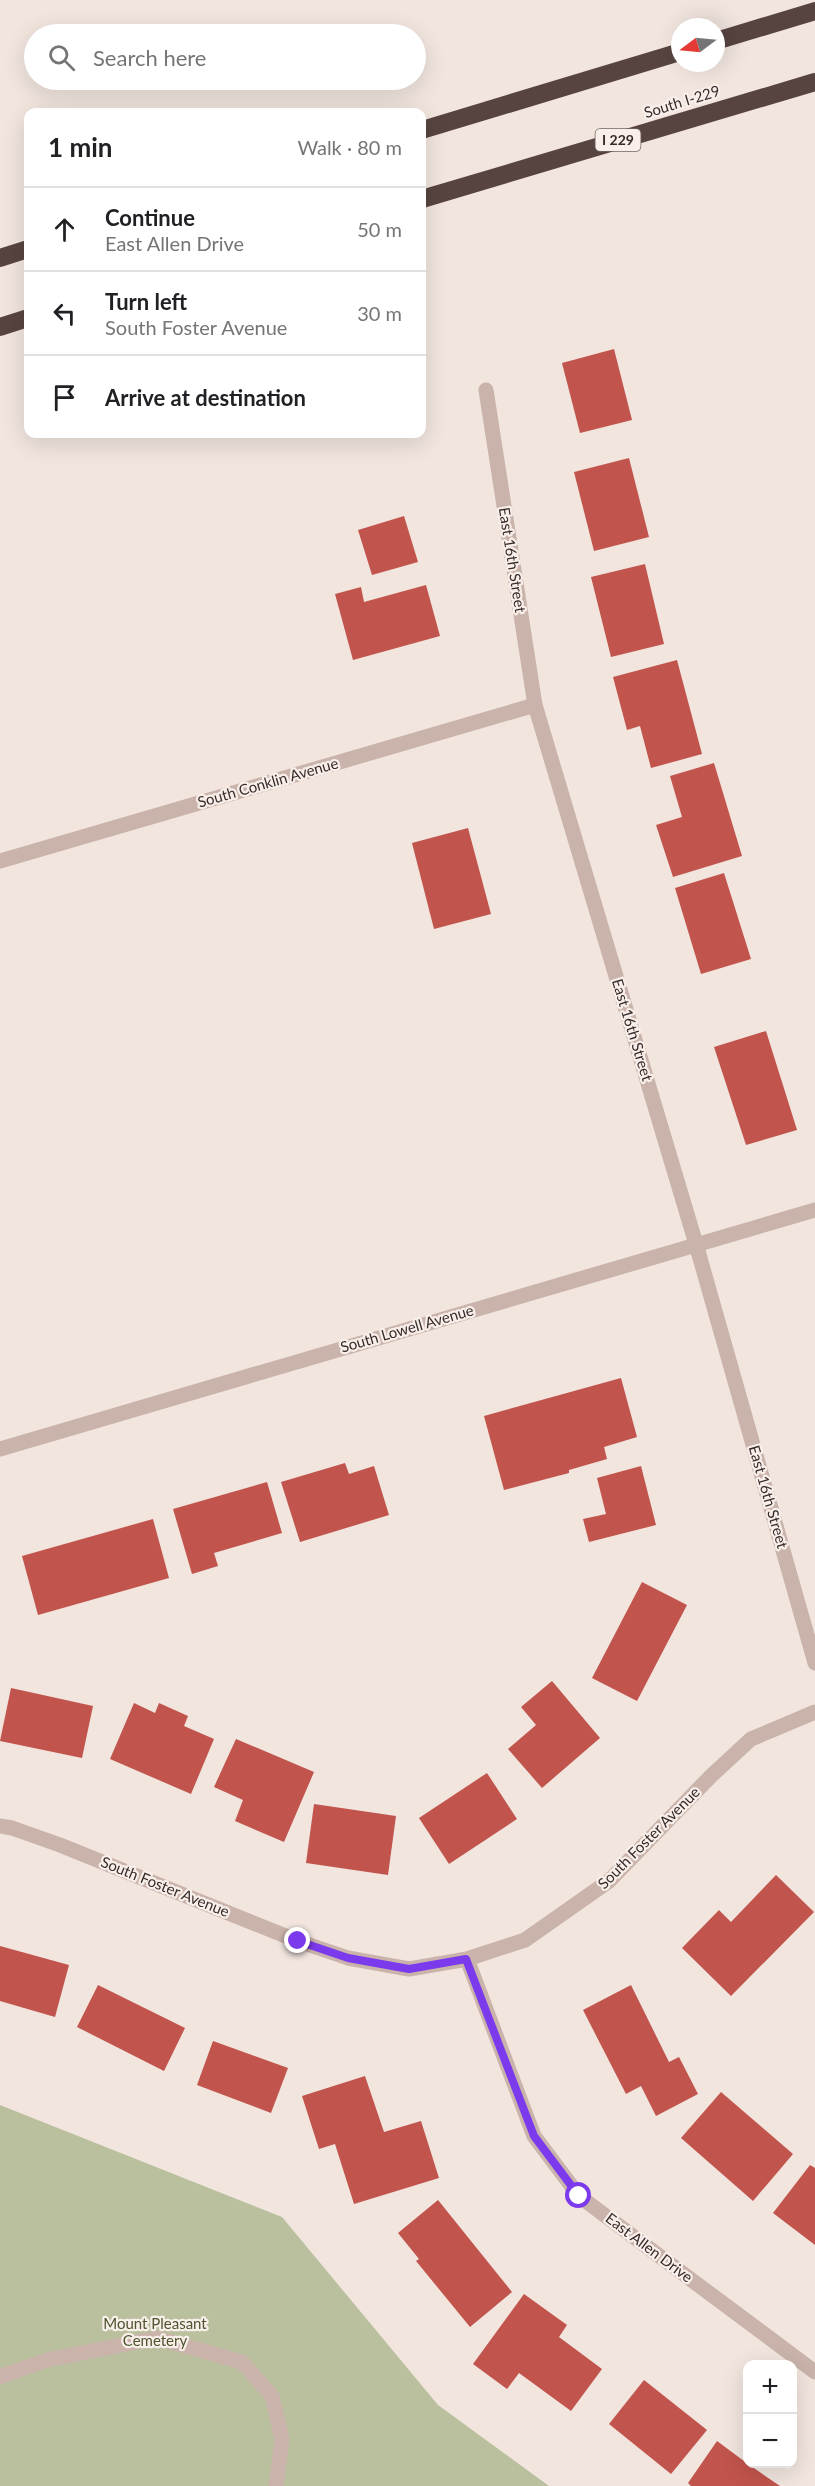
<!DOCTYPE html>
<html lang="en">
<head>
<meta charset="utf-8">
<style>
  body { margin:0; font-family:Lato,sans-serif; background:#f6f6f6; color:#202124 }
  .controls { position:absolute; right:18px; bottom:18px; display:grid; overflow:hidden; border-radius:12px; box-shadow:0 6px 24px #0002 }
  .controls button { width:54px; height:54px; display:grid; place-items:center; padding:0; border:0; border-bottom:2px solid #e0e0e0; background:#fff; color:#202124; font:30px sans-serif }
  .compass { position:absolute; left:671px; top:18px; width:54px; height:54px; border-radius:50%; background:#fff; box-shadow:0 6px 24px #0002; rotate:254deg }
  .stop { position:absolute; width:18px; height:18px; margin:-14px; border:4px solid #7c3aed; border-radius:50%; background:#fff }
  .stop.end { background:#7c3aed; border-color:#fff; box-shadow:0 2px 6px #0008 }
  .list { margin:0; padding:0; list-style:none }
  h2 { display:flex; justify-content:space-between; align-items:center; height:78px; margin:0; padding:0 24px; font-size:26px }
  h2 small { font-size:20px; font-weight:400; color:#757577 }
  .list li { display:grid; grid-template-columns:39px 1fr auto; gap:18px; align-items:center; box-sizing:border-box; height:84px; padding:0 24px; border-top:2px solid #e0e0e0 }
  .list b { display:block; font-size:22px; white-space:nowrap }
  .list p { margin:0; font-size:20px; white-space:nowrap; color:#757577 }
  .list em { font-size:20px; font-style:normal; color:#757577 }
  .icon { flex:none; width:33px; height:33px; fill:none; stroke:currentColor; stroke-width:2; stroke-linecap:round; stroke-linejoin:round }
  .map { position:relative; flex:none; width:815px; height:2486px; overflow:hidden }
  .search { position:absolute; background:#fff; box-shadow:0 6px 24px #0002; left:24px; top:24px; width:402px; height:66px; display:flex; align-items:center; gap:15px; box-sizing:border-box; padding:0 21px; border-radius:33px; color:#757577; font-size:22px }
  .panel { position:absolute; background:#fff; box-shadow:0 6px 24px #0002; left:24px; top:108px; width:402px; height:330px; border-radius:12px }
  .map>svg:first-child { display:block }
</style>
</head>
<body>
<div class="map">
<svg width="815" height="2486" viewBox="0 0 815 2486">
  <rect width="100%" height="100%" fill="#f1e5de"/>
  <!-- green -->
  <path fill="#bac09e" d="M 0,2105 L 282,2217 L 438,2405 L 549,2486 L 0,2486 Z"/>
  <!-- building -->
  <g fill="#c1544c">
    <path d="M 614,349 L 632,420 L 580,433 L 562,363 Z"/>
    <path d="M 629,458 L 649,537 L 594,551 L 574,472 Z"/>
    <path d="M 404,516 L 418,562 L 372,575 L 358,530 Z"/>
    <path d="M 645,564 L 664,644 L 611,657 L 591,577 Z"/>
    <path d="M 426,585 L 440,636 L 353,660 L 335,594 L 361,587 L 364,602 Z"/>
    <path d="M 677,660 L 702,754 L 651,768 L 640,726 L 627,730 L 613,677 Z"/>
    <path d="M 714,763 L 742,856 L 673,877 L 656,825 L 682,817 L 670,776 Z"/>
    <path d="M 468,828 L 491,914 L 434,929 L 412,843 Z"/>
    <path d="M 724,873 L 751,959 L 701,974 L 675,888 Z"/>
    <path d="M 766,1031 L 797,1130 L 746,1145 L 714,1047 Z"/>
    <path d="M 621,1378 L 637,1437 L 604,1447 L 607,1459 L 569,1470 L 569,1473 L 504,1490 L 484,1416 Z"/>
    <path d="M 345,1463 L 349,1474 L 374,1466 L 389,1515 L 300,1542 L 281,1482 Z"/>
    <path d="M 641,1466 L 656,1525 L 589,1542 L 583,1519 L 606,1514 L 597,1478 Z"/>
    <path d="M 267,1482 L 282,1533 L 214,1553 L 218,1566 L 192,1574 L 173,1509 Z"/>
    <path d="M 153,1519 L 169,1578 L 38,1615 L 22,1556 Z"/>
    <path d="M 642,1582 L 687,1605 L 637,1701 L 592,1678 Z"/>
    <path d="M 552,1681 L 600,1738 L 542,1788 L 508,1749 L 536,1725 L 521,1707 Z"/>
    <path d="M 11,1688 L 93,1706 L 82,1758 L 0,1741 Z"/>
    <path d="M 134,1703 L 155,1713 L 159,1703 L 188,1716 L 184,1726 L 214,1739 L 191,1794 L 110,1759 Z"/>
    <path d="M 236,1739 L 314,1772 L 284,1842 L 235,1821 L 243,1800 L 214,1787 Z"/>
    <path d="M 487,1773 L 517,1819 L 449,1864 L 419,1818 Z"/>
    <path d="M 314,1804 L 396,1816 L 388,1875 L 306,1863 Z"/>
    <path d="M 776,1875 L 814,1912 L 731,1996 L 682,1948 L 719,1910 L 731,1922 Z"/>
    <path d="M 0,1946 L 69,1965 L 55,2017 L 0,2001 Z"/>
    <path d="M 98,1985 L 185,2028 L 164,2071 L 77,2027 Z"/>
    <path d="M 631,1985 L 669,2062 L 679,2057 L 698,2094 L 656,2116 L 641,2086 L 626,2094 L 583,2010 Z"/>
    <path d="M 213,2041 L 288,2068 L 271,2113 L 197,2085 Z"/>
    <path d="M 365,2076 L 384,2132 L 421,2121 L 439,2178 L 354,2204 L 335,2144 L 319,2149 L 302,2096 Z"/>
    <path d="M 721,2092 L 793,2154 L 753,2201 L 681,2138 Z"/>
    <path d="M 810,2165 L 815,2168 L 815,2245 L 773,2213 Z"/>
    <path d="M 438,2200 L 512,2292 L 470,2327 L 416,2261 L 419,2259 L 398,2233 Z"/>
    <path d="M 524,2294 L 567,2325 L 559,2337 L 602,2369 L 571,2411 L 519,2373 L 507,2389 L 473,2364 Z"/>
    <path d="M 644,2380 L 707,2430 L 671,2474 L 609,2424 Z"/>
    <path d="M 717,2441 L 748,2464 L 780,2486 L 691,2486 L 688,2483 Z"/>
  </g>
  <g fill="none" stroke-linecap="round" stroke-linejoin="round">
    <!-- service -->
    <path stroke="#c9b3aa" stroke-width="15" d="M 0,2377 L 47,2360 L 157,2338 L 242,2362 L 272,2396 L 282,2439 L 276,2486"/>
    <!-- minor -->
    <g stroke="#c9b3aa" stroke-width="15">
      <path d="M 486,390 L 535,705 L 696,1244 L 815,1663"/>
      <path d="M 0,861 L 535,705"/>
      <path d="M 0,1826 L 12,1828 L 60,1845 L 298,1941 L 348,1958 L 409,1969 L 467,1959 L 525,1940 L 609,1881 L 711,1776 L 751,1739 L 815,1712"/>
      <path d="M 467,1959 L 534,2136 L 579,2196 L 815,2372"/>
    </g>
    <!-- tertiary -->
    <path stroke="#c9b3aa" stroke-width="15" d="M 0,1449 L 815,1210"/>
    <!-- motorway -->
    <g stroke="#574441" stroke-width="18">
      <path d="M 716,41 L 815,11"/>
      <path d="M 422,130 L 680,52"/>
      <path d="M 422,199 L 815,82"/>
      <path d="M 0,258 L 28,249"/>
      <path d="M 0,327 L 28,318"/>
    </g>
  </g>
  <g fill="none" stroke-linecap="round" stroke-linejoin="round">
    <!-- route -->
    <path stroke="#7c3aed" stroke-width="8" d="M 298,1941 L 348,1958 L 409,1969 L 466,1959 L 534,2136 L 579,2196"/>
  </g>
  <g text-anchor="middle" stroke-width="4.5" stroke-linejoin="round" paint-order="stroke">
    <!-- shield labels -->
    <rect fill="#f9efea" stroke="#716663" stroke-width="1.5" x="595.5" y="129" width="45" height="22" rx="4.5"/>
    <g font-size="14" font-weight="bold" fill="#372b29">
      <text x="618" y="145">I 229</text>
    </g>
    <!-- street labels -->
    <g font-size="15" fill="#372b29" stroke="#f9efea">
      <text transform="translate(682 102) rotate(-17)" y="5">South I-229</text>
      <text transform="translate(512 560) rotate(81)" y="5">East 16th Street</text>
      <text transform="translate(268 783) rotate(-16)" y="5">South Conklin Avenue</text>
      <text transform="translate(632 1030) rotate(73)" y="5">East 16th Street</text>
      <text transform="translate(407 1329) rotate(-16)" y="5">South Lowell Avenue</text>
      <text transform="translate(768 1497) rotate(74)" y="5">East 16th Street</text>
      <text transform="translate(649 1838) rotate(-45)" y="5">South Foster Avenue</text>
      <text transform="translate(165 1887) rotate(22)" y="5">South Foster Avenue</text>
      <text transform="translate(649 2248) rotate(37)" y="5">East Allen Drive</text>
    </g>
    <!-- park labels -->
    <g font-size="15" fill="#4d542e" stroke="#f9efea">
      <text x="155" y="2329">Mount Pleasant<tspan x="155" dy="17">Cemetery</tspan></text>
    </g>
  </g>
</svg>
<div class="controls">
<button>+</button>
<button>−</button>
</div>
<svg class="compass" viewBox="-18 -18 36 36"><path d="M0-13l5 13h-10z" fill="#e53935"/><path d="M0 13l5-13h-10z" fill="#757577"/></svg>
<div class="stop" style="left:579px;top:2196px"></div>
<div class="stop end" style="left:298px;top:1941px"></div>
<div class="search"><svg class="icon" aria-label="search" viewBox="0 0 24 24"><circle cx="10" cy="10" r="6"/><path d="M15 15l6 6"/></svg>Search here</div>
<section class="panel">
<h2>1 min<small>Walk · 80 m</small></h2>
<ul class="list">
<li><svg class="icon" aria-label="ahead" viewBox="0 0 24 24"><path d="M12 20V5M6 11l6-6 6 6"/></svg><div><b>Continue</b><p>East Allen Drive</p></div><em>50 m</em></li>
<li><svg class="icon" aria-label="left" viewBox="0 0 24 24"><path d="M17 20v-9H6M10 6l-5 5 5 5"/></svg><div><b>Turn left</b><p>South Foster Avenue</p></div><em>30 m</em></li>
<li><svg class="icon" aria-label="arrive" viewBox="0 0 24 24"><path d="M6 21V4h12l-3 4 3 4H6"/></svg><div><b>Arrive at destination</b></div></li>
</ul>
</section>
</div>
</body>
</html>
